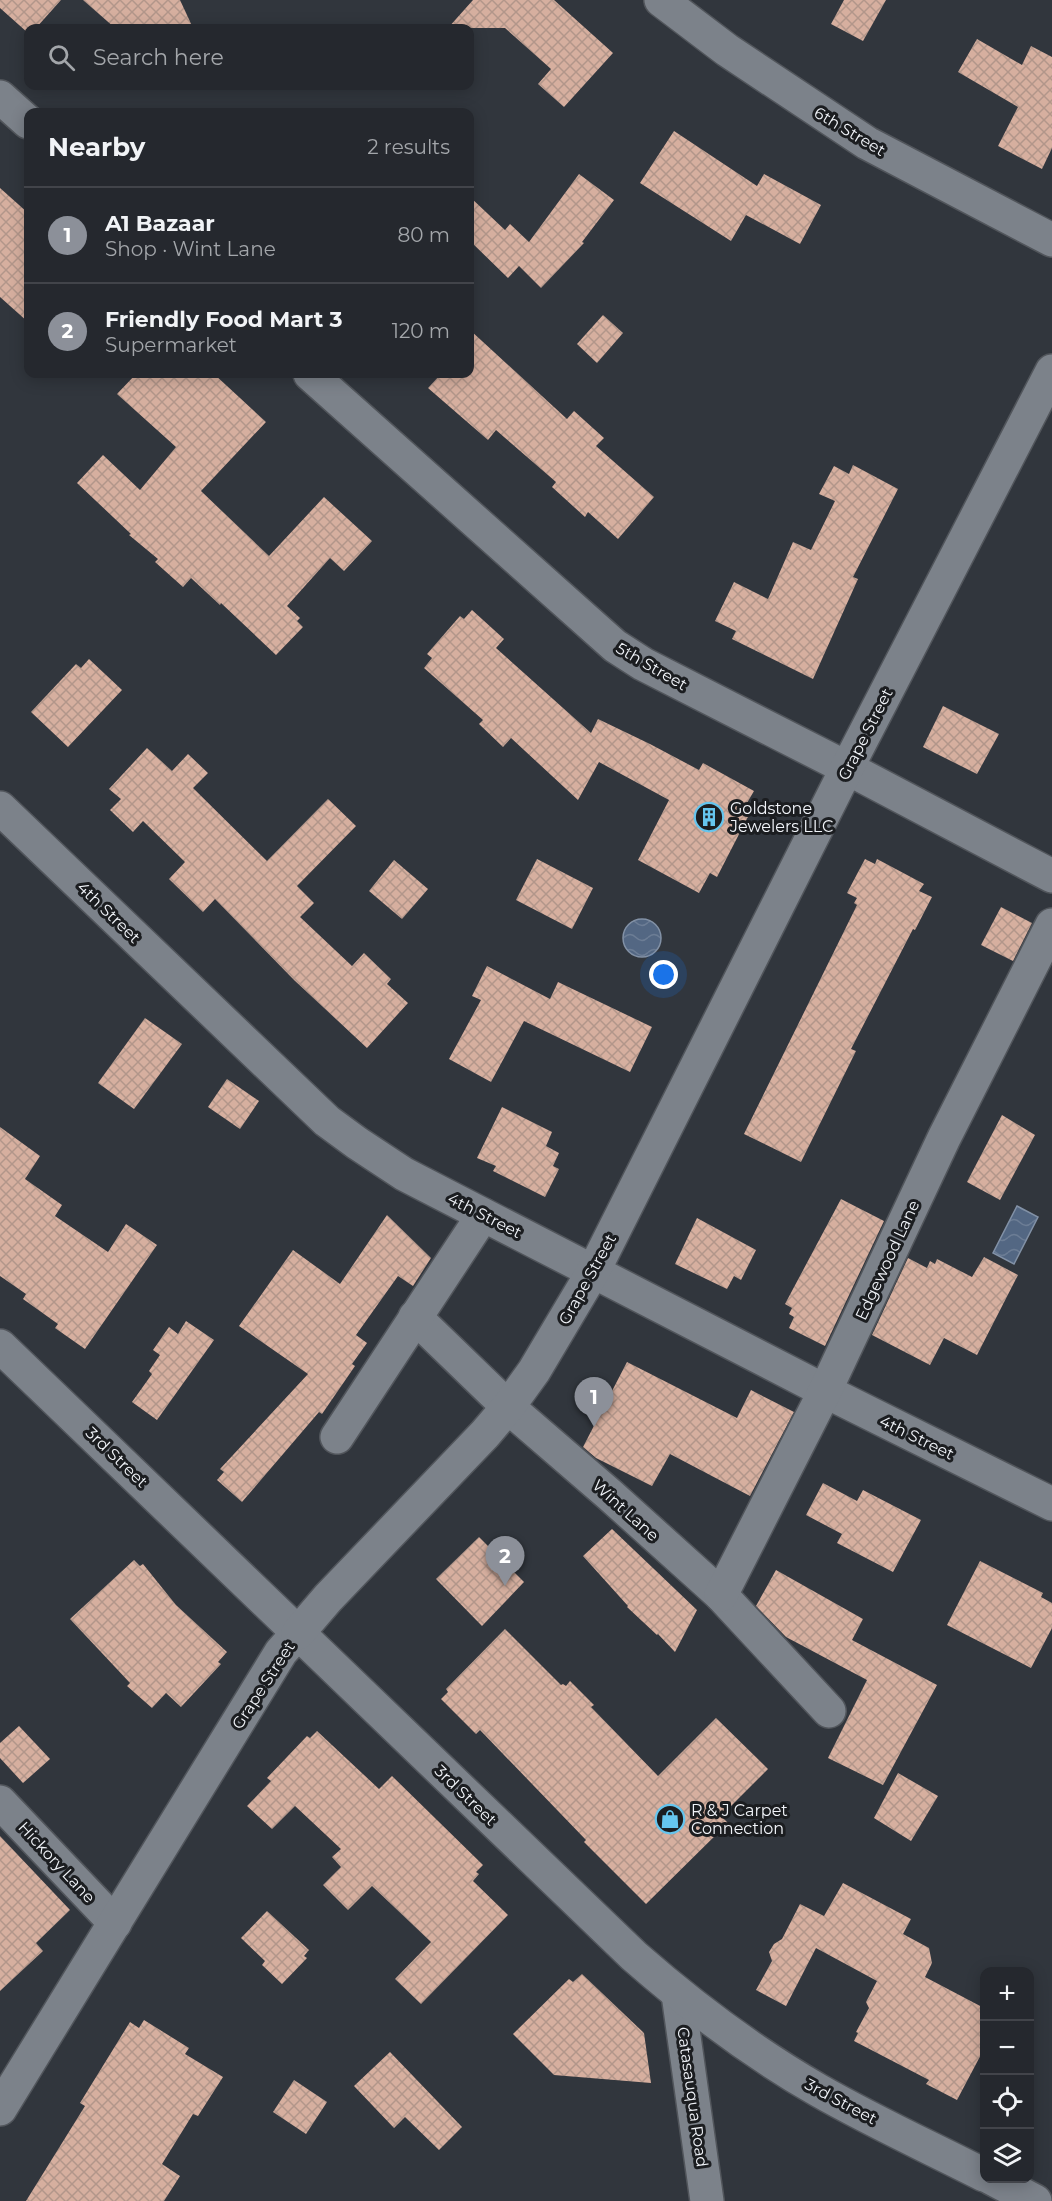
<!DOCTYPE html>
<html lang="en">
<head>
<meta charset="utf-8">
<style>
  body { margin:0; font-family:Montserrat,sans-serif; background:#31343a; color:#f1f3f6 }
  .controls { position:absolute; right:18px; bottom:18px; display:grid; overflow:hidden; border-radius:12px; box-shadow:0 3px 15px #0003 }
  .controls button { width:54px; height:54px; display:grid; place-items:center; padding:0; border:0; border-bottom:2px solid #42444a; background:#25282e; color:#f1f3f6; font:30px sans-serif }
  .you { position:absolute; left:664px; top:975px; width:21px; height:21px; margin:-15px; border:4px solid #fff; border-radius:50%; background:#1a73e8; box-shadow:0 0 0 9px #1a73e833 }
  .badge { display:grid; place-items:center; width:39px; height:39px; border-radius:50%; background:#8c9099; color:#fff; font-size:20px; font-weight:700 }
  .pin { position:absolute; translate:-50% -50px; filter:drop-shadow(0 2px 3px #0008) }
  .pin::after { content:''; position:absolute; top:32px; width:21px; height:18px; background:inherit; clip-path:polygon(0 0,100% 0,50% 100%) }
  .list { margin:0; padding:0; list-style:none }
  h2 { display:flex; justify-content:space-between; align-items:center; height:78px; margin:0; padding:0 24px; font-size:26px }
  h2 small { font-size:20px; font-weight:400; color:#a3a6aa }
  .list li { display:grid; grid-template-columns:39px 1fr auto; gap:18px; align-items:center; box-sizing:border-box; height:96px; padding:0 24px; border-top:2px solid #42444a }
  .list b { display:block; font-size:22px; white-space:nowrap }
  .list p { margin:0; font-size:20px; white-space:nowrap; color:#a3a6aa }
  .list em { font-size:20px; font-style:normal; color:#a3a6aa }
  .icon { flex:none; width:33px; height:33px; fill:none; stroke:currentColor; stroke-width:2; stroke-linecap:round; stroke-linejoin:round }
  .map { position:relative; flex:none; width:1052px; height:2201px; overflow:hidden }
  .search { position:absolute; background:#25282e; box-shadow:0 3px 15px #0003; left:24px; top:24px; width:450px; height:66px; display:flex; align-items:center; gap:15px; box-sizing:border-box; padding:0 21px; border-radius:12px; color:#a3a6aa; font-size:22px }
  .panel { position:absolute; background:#25282e; box-shadow:0 3px 15px #0003; left:24px; top:108px; width:450px; height:270px; border-radius:12px }
  .map>svg:first-child { display:block }
</style>
</head>
<body>
<div class="map">
<svg width="1052" height="2201" viewBox="0 0 1052 2201">
  <defs>
    <pattern id="water-waves" width="16" height="10" patternUnits="userSpaceOnUse" patternTransform="scale(1.5)"><rect width="16" height="10" fill="#536783"/><path d="M0 5q4-4 8 0t8 0" fill="none" stroke="#6c7d95"/></pattern>
    <pattern id="building-cross-hatch" width="8" height="8" patternUnits="userSpaceOnUse" patternTransform="scale(1.5)"><rect width="8" height="8" fill="#d6af9f"/><path d="M0 0l8 8M0 8l8-8" fill="none" stroke="#b2968a"/></pattern>
  </defs>
  <rect width="100%" height="100%" fill="#31363d"/>
  <!-- water -->
  <g fill="url(#water-waves)" stroke="#8291a6" stroke-width="1.5">
    <circle cx="642" cy="938" r="19"/>
    <path d="M 1017,1206 L 1038,1217 L 1014,1264 L 993,1253 Z"/>
  </g>
  <!-- building -->
  <g fill="url(#building-cross-hatch)">
    <path d="M 0,0 L 61,0 L 36,28 L 28,28 L 28,33 L 0,8 Z"/>
    <path d="M 83,0 L 180,0 L 193,28 L 115,28 Z"/>
    <path d="M 473,0 L 554,0 L 613,53 L 564,107 L 538,84 L 551,69 L 505,28 L 448,28 Z"/>
    <path d="M 844,0 L 886,0 L 863,41 L 831,24 Z"/>
    <path d="M 977,39 L 1022,65 L 1031,46 L 1052,57 L 1052,148 L 1042,169 L 998,146 L 1018,107 L 958,72 Z"/>
    <path d="M 674,131 L 757,186 L 764,174 L 821,205 L 800,244 L 746,215 L 731,241 L 640,183 Z"/>
    <path d="M 579,174 L 614,200 L 582,242 L 584,243 L 541,288 L 519,266 L 508,278 L 470,241 L 470,197 L 505,230 L 510,224 L 529,242 Z"/>
    <path d="M 0,188 L 28,213 L 28,322 L 0,297 Z"/>
    <path d="M 603,315 L 623,333 L 597,363 L 577,344 Z"/>
    <path d="M 470,330 L 567,419 L 574,411 L 604,438 L 596,446 L 654,497 L 618,539 L 588,512 L 585,517 L 552,487 L 556,482 L 496,430 L 488,440 L 428,388 L 441,374 L 470,374 Z"/>
    <path d="M 136,374 L 214,374 L 266,422 L 201,491 L 269,556 L 324,497 L 372,541 L 344,571 L 330,558 L 287,606 L 300,618 L 297,621 L 303,627 L 276,655 L 221,603 L 220,605 L 191,578 L 183,587 L 155,562 L 158,559 L 129,535 L 131,534 L 77,483 L 103,455 L 140,490 L 176,447 L 117,394 Z"/>
    <path d="M 853,465 L 898,489 L 853,577 L 858,579 L 813,679 L 732,639 L 736,631 L 715,621 L 734,582 L 768,599 L 793,542 L 811,550 L 835,501 L 819,494 L 834,466 L 849,474 Z"/>
    <path d="M 472,610 L 504,639 L 496,648 L 591,733 L 598,719 L 650,744 L 699,770 L 703,763 L 754,791 L 747,803 L 753,807 L 717,877 L 710,873 L 699,893 L 638,860 L 669,800 L 599,762 L 578,800 L 511,738 L 503,747 L 479,724 L 483,720 L 424,668 L 432,658 L 427,654 L 460,616 L 464,619 Z"/>
    <path d="M 89,659 L 122,690 L 68,747 L 31,712 L 76,664 L 81,668 Z"/>
    <path d="M 943,706 L 999,734 L 977,774 L 923,747 Z"/>
    <path d="M 147,748 L 172,771 L 188,754 L 208,773 L 193,788 L 267,861 L 328,799 L 356,826 L 297,886 L 314,903 L 300,917 L 352,966 L 364,953 L 391,979 L 387,984 L 408,1003 L 367,1048 L 294,980 L 215,899 L 203,912 L 169,879 L 185,862 L 143,821 L 133,832 L 110,810 L 121,799 L 109,789 Z"/>
    <path d="M 537,859 L 593,888 L 572,929 L 516,900 Z"/>
    <path d="M 865,859 L 875,864 L 877,859 L 924,884 L 919,891 L 932,897 L 915,930 L 913,929 L 851,1049 L 856,1051 L 801,1162 L 744,1134 L 857,905 L 854,903 L 857,898 L 847,893 Z"/>
    <path d="M 394,860 L 428,889 L 402,919 L 369,891 Z"/>
    <path d="M 1001,907 L 1032,923 L 1013,961 L 981,945 Z"/>
    <path d="M 487,966 L 550,999 L 558,982 L 652,1027 L 630,1072 L 524,1021 L 491,1082 L 449,1059 L 481,1000 L 472,996 Z"/>
    <path d="M 145,1018 L 182,1044 L 134,1109 L 98,1083 Z"/>
    <path d="M 227,1079 L 259,1101 L 240,1129 L 208,1107 Z"/>
    <path d="M 502,1107 L 552,1132 L 546,1146 L 559,1153 L 553,1166 L 559,1169 L 545,1197 L 493,1171 L 496,1166 L 477,1158 Z"/>
    <path d="M 1002,1115 L 1035,1135 L 1000,1200 L 967,1182 Z"/>
    <path d="M 0,1127 L 40,1156 L 25,1179 L 62,1205 L 55,1216 L 108,1252 L 126,1224 L 157,1245 L 85,1349 L 55,1328 L 58,1324 L 23,1299 L 26,1294 L 0,1276 Z"/>
    <path d="M 841,1199 L 884,1221 L 825,1346 L 789,1328 L 794,1317 L 789,1314 L 792,1308 L 785,1304 Z"/>
    <path d="M 387,1215 L 431,1258 L 413,1286 L 398,1276 L 356,1335 L 367,1343 L 352,1364 L 355,1366 L 322,1414 L 319,1412 L 242,1502 L 217,1480 L 224,1472 L 220,1469 L 308,1374 L 239,1326 L 293,1250 L 340,1284 Z"/>
    <path d="M 697,1218 L 756,1250 L 741,1280 L 734,1276 L 727,1289 L 675,1264 Z"/>
    <path d="M 984,1257 L 1018,1275 L 977,1355 L 944,1338 L 930,1365 L 872,1335 L 908,1258 L 927,1268 L 930,1261 L 935,1264 L 937,1259 L 972,1277 Z"/>
    <path d="M 186,1321 L 214,1340 L 157,1420 L 132,1402 L 152,1374 L 149,1371 L 160,1355 L 153,1350 L 169,1327 L 178,1334 Z"/>
    <path d="M 627,1362 L 737,1418 L 751,1390 L 794,1412 L 750,1496 L 670,1454 L 652,1486 L 596,1458 L 583,1447 Z"/>
    <path d="M 823,1483 L 857,1501 L 863,1490 L 921,1520 L 893,1572 L 837,1543 L 842,1534 L 806,1515 Z"/>
    <path d="M 612,1529 L 697,1610 L 675,1652 L 658,1634 L 657,1635 L 627,1607 L 628,1606 L 583,1556 Z"/>
    <path d="M 479,1537 L 524,1582 L 482,1626 L 436,1579 Z"/>
    <path d="M 134,1560 L 140,1566 L 143,1564 L 176,1605 L 227,1652 L 218,1662 L 221,1664 L 181,1707 L 166,1693 L 152,1708 L 127,1686 L 130,1683 L 70,1619 Z"/>
    <path d="M 980,1561 L 1043,1593 L 1041,1597 L 1052,1603 L 1052,1628 L 1031,1668 L 947,1625 Z"/>
    <path d="M 776,1570 L 863,1619 L 852,1640 L 937,1685 L 883,1785 L 828,1758 L 867,1680 L 786,1637 L 756,1606 Z"/>
    <path d="M 505,1629 L 561,1685 L 563,1684 L 566,1686 L 570,1681 L 594,1705 L 591,1707 L 658,1776 L 716,1718 L 768,1769 L 721,1816 L 728,1823 L 646,1904 L 584,1842 L 586,1840 L 480,1730 L 476,1734 L 441,1699 L 448,1692 L 446,1689 Z"/>
    <path d="M 19,1726 L 50,1759 L 23,1783 L 0,1758 L 0,1743 Z"/>
    <path d="M 317,1731 L 379,1789 L 392,1776 L 483,1865 L 476,1872 L 479,1874 L 473,1881 L 508,1915 L 421,2004 L 395,1979 L 431,1942 L 372,1886 L 348,1910 L 323,1885 L 341,1867 L 332,1857 L 341,1849 L 295,1806 L 272,1829 L 247,1806 L 271,1781 L 267,1778 L 307,1736 L 310,1738 Z"/>
    <path d="M 898,1773 L 938,1796 L 911,1841 L 874,1818 Z"/>
    <path d="M 0,1836 L 70,1910 L 36,1943 L 43,1951 L 0,1991 Z"/>
    <path d="M 843,1883 L 911,1919 L 903,1934 L 929,1948 L 932,1963 L 925,1977 L 984,2008 L 984,2049 L 957,2100 L 926,2084 L 929,2080 L 854,2041 L 858,2033 L 856,2032 L 869,2008 L 866,2002 L 877,1981 L 816,1948 L 786,2006 L 756,1990 L 772,1961 L 769,1952 L 774,1944 L 782,1939 L 800,1904 L 824,1916 Z"/>
    <path d="M 267,1911 L 309,1950 L 304,1956 L 307,1958 L 282,1984 L 262,1965 L 265,1961 L 241,1938 Z"/>
    <path d="M 582,1974 L 644,2033 L 651,2083 L 554,2075 L 513,2034 L 569,1979 L 573,1982 Z"/>
    <path d="M 144,2020 L 189,2048 L 185,2054 L 223,2077 L 198,2116 L 193,2114 L 162,2164 L 180,2176 L 164,2201 L 26,2201 L 85,2106 L 80,2103 L 130,2022 L 139,2028 Z"/>
    <path d="M 390,2052 L 462,2127 L 439,2150 L 405,2117 L 394,2128 L 354,2086 Z"/>
    <path d="M 294,2080 L 327,2102 L 306,2134 L 273,2112 Z"/>
  </g>
  <g fill="none" stroke-linecap="round" stroke-linejoin="round">
    <!-- minor casing -->
    <g stroke="#51555b" stroke-width="36">
      <g id="minor">
        <path d="M 661,0 L 727,50 L 867,143 L 1052,240"/>
        <path d="M 0,97 L 28,122"/>
        <path d="M 310,374 L 615,646 L 643,664 L 847,768 L 1052,876"/>
        <path d="M 0,808 L 327,1121 L 357,1143 L 404,1174 L 825,1391 L 1052,1504"/>
        <path d="M 415,1317 L 508,1407 L 610,1495 L 721,1595 L 829,1711"/>
        <path d="M 337,1437 L 483,1215"/>
        <path d="M 721,1595 L 825,1391 L 944,1138 L 1052,925"/>
        <path d="M 0,1802 L 115,1923"/>
        <path d="M 678,1994 L 707,2201"/>
        <path d="M 0,2109 L 281,1652 L 298,1633"/>
      </g>
    </g>
    <!-- secondary casing -->
    <g stroke="#51555b" stroke-width="36">
      <g id="secondary">
        <path d="M 0,1346 L 634,1956 C 691,2006 752,2052 818,2090 C 872,2121 929,2147 984,2175"/>
        <path d="M 298,1633 L 328,1598 L 485,1434 L 508,1407 L 534,1371 L 594,1270 L 847,768 L 1052,371"/>
        <path d="M 991,2178 L 1035,2201"/>
      </g>
    </g>
    <!-- minor -->
    <use href="#minor" stroke="#7c828a" stroke-width="33"/>
    <!-- secondary -->
    <use href="#secondary" stroke="#7c828a" stroke-width="33"/>
  </g>
  <!-- icons -->
  <defs>
    <g id="building-ring" transform="scale(1.5)"><circle r="9.5" fill="#1b1d20" stroke="#65c5ee" stroke-width="1.5"/><path d="M-4-6H4V6H1V3H-1V6H-4ZM-2.5-4.3h1.7v1.8h-1.7ZM.8-4.3h1.7v1.8H.8ZM-2.5-1h1.7V.8h-1.7ZM.8-1h1.7V.8H.8Z" fill="#65c5ee"/></g>
    <g id="shop-ring" transform="scale(1.5)"><circle r="9.5" fill="#1b1d20" stroke="#65c5ee" stroke-width="1.5"/><path d="M-5-2.5h2.3a2.7 3.5 0 0 1 5.4 0H5L5.5 6h-11ZM-1.5-2.5h3a1.5 2.3 0 0 0-3 0Z" fill="#65c5ee"/></g>
  </defs>
  <g fill-rule="evenodd">
    <use href="#building-ring" x="709" y="817"/>
    <use href="#shop-ring" x="670" y="1819"/>
  </g>
  <g text-anchor="middle" stroke-width="6" stroke-linejoin="round" paint-order="stroke">
    <!-- street labels -->
    <g font-size="16" fill="#f1f4f9" stroke="#1b1d20">
      <text transform="translate(850 131) rotate(31)" y="6">6th Street</text>
      <text transform="translate(652 666) rotate(30)" y="6">5th Street</text>
      <text transform="translate(865 734) rotate(-63)" y="6">Grape Street</text>
      <text transform="translate(109 912) rotate(44)" y="6">4th Street</text>
      <text transform="translate(485 1215) rotate(27)" y="6">4th Street</text>
      <text transform="translate(887 1260) rotate(-65)" y="6">Edgewood Lane</text>
      <text transform="translate(587 1279) rotate(-61)" y="6">Grape Street</text>
      <text transform="translate(917 1437) rotate(26)" y="6">4th Street</text>
      <text transform="translate(117 1457) rotate(44)" y="6">3rd Street</text>
      <text transform="translate(626 1510) rotate(42)" y="6">Wint Lane</text>
      <text transform="translate(263 1685) rotate(-57)" y="6">Grape Street</text>
      <text transform="translate(466 1795) rotate(44)" y="6">3rd Street</text>
      <text transform="translate(57 1862) rotate(47)" y="6">Hickory Lane</text>
      <text transform="translate(693 2097) rotate(82)" y="6">Catasauqua Road</text>
      <text transform="translate(841 2101) rotate(28)" y="6">3rd Street</text>
    </g>
    <!-- poi labels -->
    <g font-size="16" fill="#f1f4f9" stroke="#1b1d20" text-anchor="start">
      <text x="730" y="814">Goldstone<tspan x="730" dy="18">Jewelers LLC</tspan></text>
      <text x="691" y="1816">R &amp; J Carpet<tspan x="691" dy="18">Connection</tspan></text>
    </g>
  </g>
</svg>
<div class="controls">
<button>+</button>
<button>−</button>
<button><svg class="icon" aria-label="locate" viewBox="0 0 24 24"><circle cx="12" cy="12" r="6"/><path d="M12 2v4M12 18v4M2 12h4M18 12h4"/></svg></button>
<button><svg class="icon" aria-label="layers" viewBox="0 0 24 24"><path d="M12 4l9 5-9 5-9-5zM3 14l9 5 9-5"/></svg></button>
</div>
<div class="you"></div>
<div class="pin badge" style="left:594px;top:1427px">1</div>
<div class="pin badge" style="left:505px;top:1586px">2</div>
<div class="search"><svg class="icon" aria-label="search" viewBox="0 0 24 24"><circle cx="10" cy="10" r="6"/><path d="M15 15l6 6"/></svg>Search here</div>
<section class="panel">
<h2>Nearby<small>2 results</small></h2>
<ul class="list">
<li><span class="badge">1</span><div><b>A1 Bazaar</b><p>Shop · Wint Lane</p></div><em>80 m</em></li>
<li><span class="badge">2</span><div><b>Friendly Food Mart 3</b><p>Supermarket</p></div><em>120 m</em></li>
</ul>
</section>
</div>
</body>
</html>
